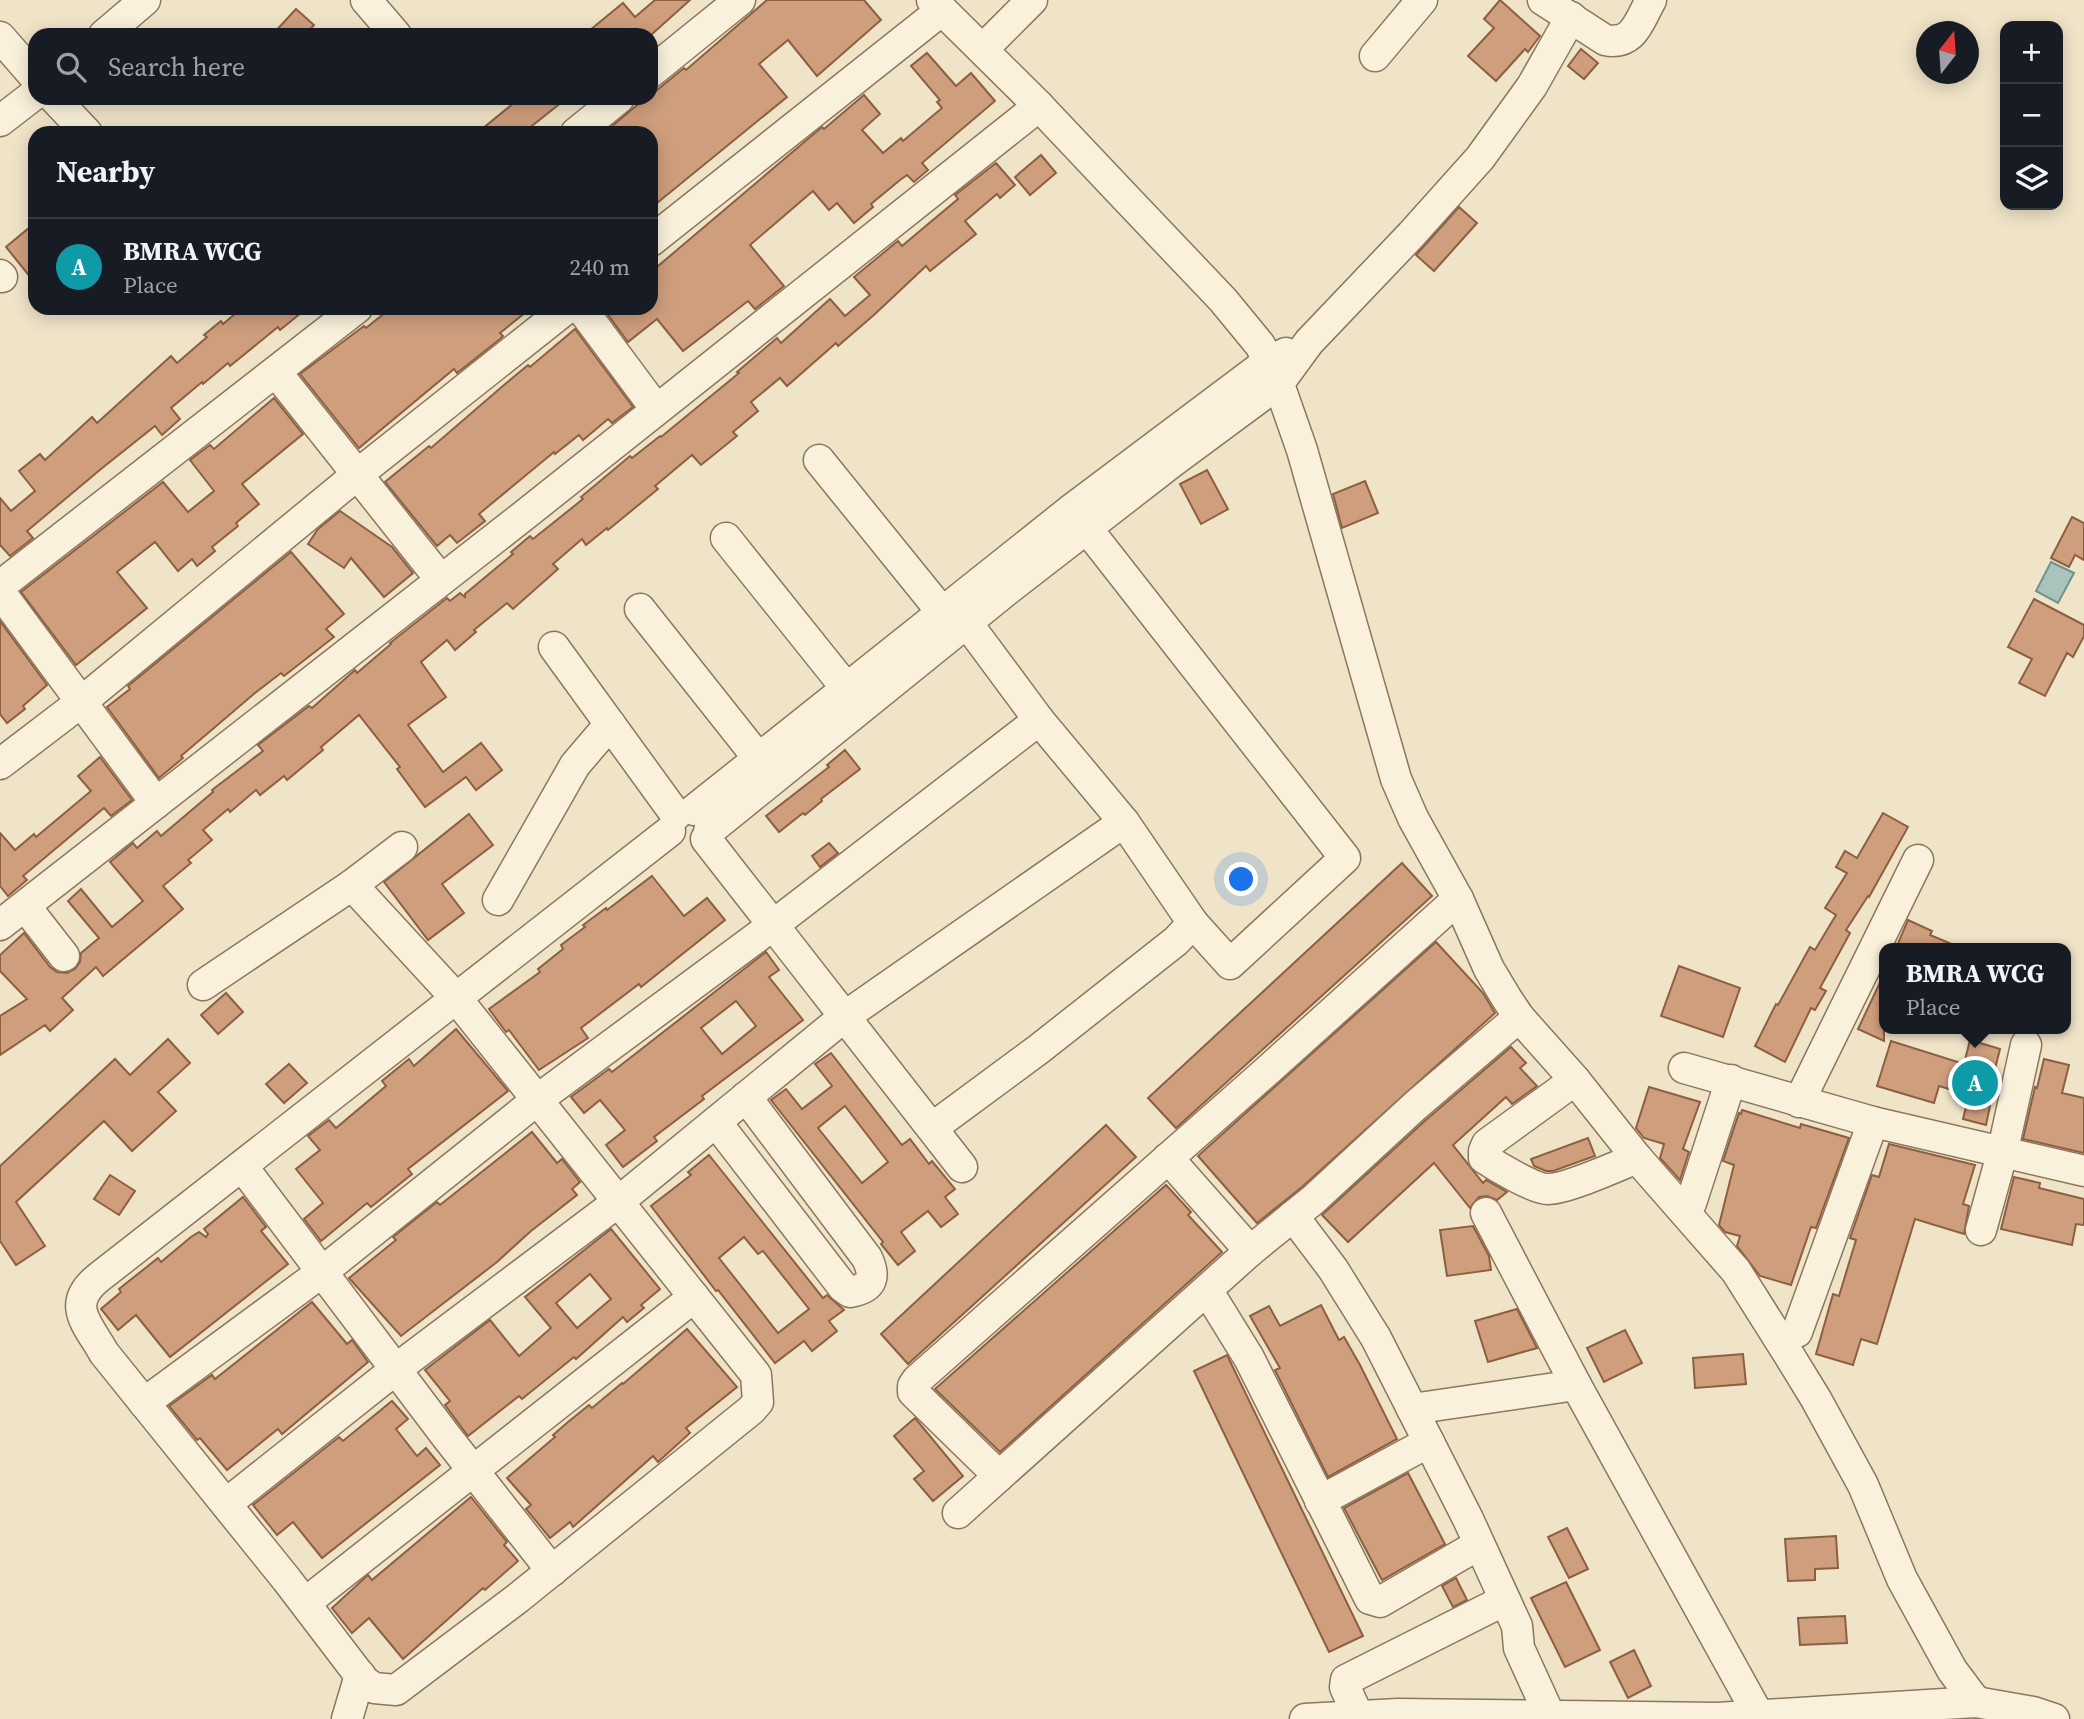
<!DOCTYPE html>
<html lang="en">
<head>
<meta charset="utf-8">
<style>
  body { margin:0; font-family:"Source Serif 4",serif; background:#242831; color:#f1f3f6 }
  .controls { position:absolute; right:21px; top:21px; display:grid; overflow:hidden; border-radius:14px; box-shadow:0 4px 18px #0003 }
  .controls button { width:63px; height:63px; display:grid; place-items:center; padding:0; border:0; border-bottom:2px solid #363941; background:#171b24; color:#f1f3f6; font:35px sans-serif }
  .compass { position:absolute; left:1916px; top:21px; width:63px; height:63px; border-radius:50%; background:#171b24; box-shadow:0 4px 18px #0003; rotate:17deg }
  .you { position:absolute; left:1242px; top:880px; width:24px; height:24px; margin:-18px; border:5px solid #fff; border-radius:50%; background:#1a73e8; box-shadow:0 0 0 10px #1a73e833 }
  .badge { display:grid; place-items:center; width:46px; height:46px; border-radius:50%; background:#cc999b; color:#fff; font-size:23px; font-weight:700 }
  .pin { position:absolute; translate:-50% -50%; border:4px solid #fff; box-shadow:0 2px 7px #0006 }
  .popup { position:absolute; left:1879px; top:943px; width:192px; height:91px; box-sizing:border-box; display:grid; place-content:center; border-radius:14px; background:#171b24; filter:drop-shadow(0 2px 5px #0005); font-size:23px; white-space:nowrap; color:#9ea1a6 }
  .popup b { font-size:26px; color:#f1f3f6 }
  .popup::after { content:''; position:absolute; left:50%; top:100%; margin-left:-14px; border:14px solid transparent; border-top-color:#171b24 }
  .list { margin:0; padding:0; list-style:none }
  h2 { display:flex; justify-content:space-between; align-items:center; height:91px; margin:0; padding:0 28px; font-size:30px }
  h2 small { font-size:23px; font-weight:400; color:#9ea1a6 }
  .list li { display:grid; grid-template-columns:46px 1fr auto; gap:21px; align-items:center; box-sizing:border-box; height:98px; padding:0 28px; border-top:2px solid #363941 }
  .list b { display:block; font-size:26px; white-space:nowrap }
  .list p { margin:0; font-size:23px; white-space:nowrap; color:#9ea1a6 }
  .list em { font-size:23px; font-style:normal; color:#9ea1a6 }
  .icon { flex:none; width:38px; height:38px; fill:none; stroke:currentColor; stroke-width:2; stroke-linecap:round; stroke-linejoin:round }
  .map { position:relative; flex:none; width:2084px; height:1719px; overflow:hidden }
  .search { position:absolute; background:#171b24; box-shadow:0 4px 18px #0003; left:28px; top:28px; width:630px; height:77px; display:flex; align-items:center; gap:18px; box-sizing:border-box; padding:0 24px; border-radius:21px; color:#9ea1a6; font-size:26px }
  .panel { position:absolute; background:#171b24; box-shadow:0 4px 18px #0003; left:28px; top:126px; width:630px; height:189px; border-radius:21px }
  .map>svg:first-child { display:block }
</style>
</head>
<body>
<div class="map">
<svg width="2084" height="1719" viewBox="0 0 2084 1719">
  <rect width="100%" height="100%" fill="#f0e4c8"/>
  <!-- water -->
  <path fill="#a9c4bc" stroke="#6f938a" stroke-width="2" d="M 2051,562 L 2074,573 L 2058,603 L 2036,591 Z"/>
  <!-- building -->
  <g fill="#cf9f7d" stroke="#8d5f41" stroke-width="2" fill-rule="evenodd">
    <path d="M 655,0 L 690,0 L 651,35 L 584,35 L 623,3 L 635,17 Z"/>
    <path d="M 767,0 L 864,0 L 881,20 L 817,76 L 788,40 L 759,64 L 787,97 L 651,208 L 651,133 L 604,133 L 637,105 L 651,98 L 651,95 L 684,68 L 686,70 Z"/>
    <path d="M 1500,0 L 1540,36 L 1528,52 L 1525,49 L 1496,81 L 1468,56 L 1494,28 L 1484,19 Z"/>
    <path d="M 296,9 L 314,25 L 305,35 L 272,35 Z"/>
    <path d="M 1581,49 L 1598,63 L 1584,79 L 1568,66 Z"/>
    <path d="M 927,53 L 956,86 L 971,73 L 995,101 L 922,163 L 928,170 L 914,182 L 907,175 L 900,180 L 871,204 L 873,207 L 854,223 L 837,203 L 829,210 L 813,191 L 750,245 L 784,286 L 755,309 L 748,301 L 683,351 L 657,319 L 628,342 L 603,308 L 651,308 L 651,272 L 802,144 L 822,127 L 824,129 L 864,95 L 880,114 L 862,130 L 883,153 L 901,138 L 903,141 L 942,108 L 937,102 L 940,100 L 911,66 Z"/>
    <path d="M 520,98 L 567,98 L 523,133 L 477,133 Z"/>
    <path d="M 1041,155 L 1056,173 L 1030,195 L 1015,177 Z"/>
    <path d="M 996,163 L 1015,185 L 1000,198 L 997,194 L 965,221 L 976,234 L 930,271 L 926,266 L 875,314 L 838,346 L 836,343 L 787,386 L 780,378 L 751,402 L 758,411 L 733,432 L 737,436 L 701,465 L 692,455 L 655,486 L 658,489 L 608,530 L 607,528 L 586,545 L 582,539 L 553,564 L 558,569 L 513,609 L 507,603 L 474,630 L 476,632 L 455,650 L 447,640 L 421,662 L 446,697 L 408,725 L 443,772 L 481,743 L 502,770 L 476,790 L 466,777 L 425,807 L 397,769 L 400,767 L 359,715 L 321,747 L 323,750 L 287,780 L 284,776 L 260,795 L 256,790 L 230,812 L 228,809 L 203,830 L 212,840 L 188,860 L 191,863 L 163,886 L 183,909 L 103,976 L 96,967 L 62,998 L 73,1010 L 50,1031 L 45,1025 L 0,1055 L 0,1016 L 27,999 L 0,971 L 0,955 L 24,933 L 50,967 L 57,972 L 67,973 L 75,969 L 80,962 L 81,953 L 99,938 L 68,901 L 81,889 L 112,927 L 143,901 L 110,862 L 133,843 L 137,848 L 157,831 L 161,836 L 213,792 L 212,790 L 263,751 L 258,745 L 309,706 L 312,708 L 355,670 L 357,673 L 391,644 L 390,643 L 447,598 L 450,601 L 460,593 L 465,597 L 465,594 L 513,554 L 511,552 L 530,536 L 533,539 L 583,499 L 581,497 L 630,456 L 632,458 L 660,436 L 661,437 L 739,373 L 737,372 L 777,338 L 781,343 L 830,299 L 845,316 L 870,295 L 854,277 L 898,241 L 902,246 L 915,235 L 958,199 L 955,195 Z"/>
    <path d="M 1459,207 L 1477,223 L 1434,271 L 1416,255 Z"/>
    <path d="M 35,223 L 35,283 L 6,247 Z"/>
    <path d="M 242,308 L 307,308 L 280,330 L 278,327 L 230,366 L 228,363 L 203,384 L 202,382 L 171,408 L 180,419 L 162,435 L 155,426 L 101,469 L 27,531 L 33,538 L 10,556 L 0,545 L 0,498 L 11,511 L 35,491 L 19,471 L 40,454 L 45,460 L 92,417 L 97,423 L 171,356 L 177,363 L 207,337 L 204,335 L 221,321 L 223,324 Z"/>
    <path d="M 391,308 L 531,308 L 500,333 L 503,336 L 500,339 L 457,373 L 454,369 L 359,448 L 300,374 L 364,326 L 366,328 Z"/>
    <path d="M 575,329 L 633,407 L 612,423 L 608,419 L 583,440 L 579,435 L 555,454 L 554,452 L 479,514 L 485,521 L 457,543 L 450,535 L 437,546 L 385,482 L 429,446 L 431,448 L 504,385 L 528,365 L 530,367 Z"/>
    <path d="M 274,398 L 303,434 L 242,484 L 259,504 L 236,523 L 238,526 L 212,547 L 215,551 L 197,566 L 192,559 L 178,571 L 155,542 L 117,572 L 147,608 L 76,665 L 21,592 L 163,482 L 188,512 L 214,491 L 190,460 L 210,445 L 214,449 Z"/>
    <path d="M 1207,470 L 1228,509 L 1201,524 L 1180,484 Z"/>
    <path d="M 1365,481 L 1378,513 L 1342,528 L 1333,494 Z"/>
    <path d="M 340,511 L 392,547 L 413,573 L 384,597 L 351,558 L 344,568 L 308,544 L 318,529 Z"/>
    <path d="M 2072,517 L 2084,523 L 2084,560 L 2075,555 L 2069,567 L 2051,558 Z"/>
    <path d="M 291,552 L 344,614 L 326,629 L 334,637 L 284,676 L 281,673 L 255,693 L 181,756 L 183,758 L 159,778 L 107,707 L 130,689 L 128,686 Z"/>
    <path d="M 2034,599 L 2084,625 L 2084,636 L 2073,657 L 2067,653 L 2045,696 L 2019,683 L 2032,659 L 2008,647 Z"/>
    <path d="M 0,621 L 47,685 L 23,706 L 25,709 L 7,723 L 0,714 Z"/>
    <path d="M 845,750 L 860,769 L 821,799 L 822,801 L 805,815 L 803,813 L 779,832 L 766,816 L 829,767 L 827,765 Z"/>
    <path d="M 100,757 L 132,800 L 111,816 L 104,808 L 23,876 L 27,880 L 8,896 L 0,886 L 0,833 L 15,850 L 34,834 L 36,837 L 91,791 L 78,776 Z"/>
    <path d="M 1883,813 L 1908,827 L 1869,897 L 1868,896 L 1846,930 L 1850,933 L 1820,988 L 1826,991 L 1815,1010 L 1811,1008 L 1785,1062 L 1755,1046 L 1776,1004 L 1778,1005 L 1810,947 L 1815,950 L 1836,915 L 1825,908 L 1847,873 L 1836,867 L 1845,851 L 1857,858 Z"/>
    <path d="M 469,814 L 493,845 L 442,884 L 464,913 L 428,940 L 384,882 Z"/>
    <path d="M 829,843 L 838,853 L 820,867 L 812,856 Z"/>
    <path d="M 1402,863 L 1432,896 L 1176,1128 L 1148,1098 Z"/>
    <path d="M 652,876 L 684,916 L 707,898 L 725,920 L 641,987 L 639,984 L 581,1028 L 588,1038 L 539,1070 L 509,1030 L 506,1032 L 489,1009 L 540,972 L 538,969 L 563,949 L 561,945 L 585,927 L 583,925 L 606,908 L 607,910 Z"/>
    <path d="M 1908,920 L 1932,931 L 1930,935 L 1961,948 L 1896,948 Z"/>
    <path d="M 1436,942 L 1483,993 L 1495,1013 L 1302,1187 L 1257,1223 L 1198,1156 Z"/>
    <path d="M 766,952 L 779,970 L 769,977 L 803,1020 L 702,1096 L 704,1099 L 654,1137 L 657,1141 L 623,1167 L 606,1145 L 625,1130 L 600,1100 L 584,1113 L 571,1097 L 609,1069 L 612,1072 ZM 736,1001 L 756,1026 L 722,1054 L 701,1028 Z"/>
    <path d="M 1679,966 L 1740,988 L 1723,1037 L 1661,1016 Z"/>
    <path d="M 1884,974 L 1884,1041 L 1858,1029 Z"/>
    <path d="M 226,993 L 243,1012 L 218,1034 L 201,1015 Z"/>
    <path d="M 456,1029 L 508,1091 L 408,1169 L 412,1174 L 371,1207 L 367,1203 L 321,1241 L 304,1219 L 323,1203 L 296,1169 L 320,1150 L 308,1136 L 329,1120 L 336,1128 L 386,1086 L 382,1081 L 409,1059 L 414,1066 Z"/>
    <path d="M 168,1039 L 190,1063 L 158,1092 L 176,1111 L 132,1151 L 104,1121 L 16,1202 L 45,1246 L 16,1265 L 0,1241 L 0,1166 L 115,1059 L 130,1075 Z"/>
    <path d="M 1970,1040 L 2000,1049 L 1986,1105 L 1990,1106 L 1986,1125 L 1963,1119 L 1969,1095 L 1939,1086 L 1934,1103 L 1877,1086 L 1891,1041 L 1964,1064 Z"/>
    <path d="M 1511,1047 L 1526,1063 L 1520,1068 L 1537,1086 L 1512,1104 L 1506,1097 L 1453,1145 L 1483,1183 L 1486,1180 L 1507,1192 L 1497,1200 L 1487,1196 L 1479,1197 L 1470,1208 L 1434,1163 L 1348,1242 L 1322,1215 L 1427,1119 Z"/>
    <path d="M 831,1053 L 902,1145 L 910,1139 L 929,1164 L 932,1161 L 955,1189 L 945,1197 L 958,1214 L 941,1227 L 928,1211 L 901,1232 L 915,1251 L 898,1265 L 881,1244 L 883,1242 L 771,1100 L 786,1089 L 802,1109 L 832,1086 L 815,1064 ZM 845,1106 L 888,1162 L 862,1183 L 818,1128 Z"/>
    <path d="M 2044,1059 L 2069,1065 L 2062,1093 L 2084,1098 L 2084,1153 L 2023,1139 L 2035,1087 L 2037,1088 Z"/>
    <path d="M 289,1064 L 307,1083 L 284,1103 L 266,1084 Z"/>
    <path d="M 1649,1087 L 1700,1102 L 1683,1149 L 1689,1152 L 1680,1180 L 1660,1158 L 1664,1144 L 1644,1138 L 1636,1128 Z"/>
    <path d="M 1742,1110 L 1800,1128 L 1801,1124 L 1849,1138 L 1816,1228 L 1811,1227 L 1791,1285 L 1760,1276 L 1737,1246 L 1740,1236 L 1725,1232 L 1719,1225 L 1734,1165 L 1723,1161 L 1739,1113 L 1741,1114 Z"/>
    <path d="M 1106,1125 L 1136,1157 L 908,1364 L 881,1334 Z"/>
    <path d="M 532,1132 L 557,1163 L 562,1159 L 580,1182 L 572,1189 L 577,1195 L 531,1231 L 497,1262 L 401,1336 L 349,1278 L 396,1240 L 393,1237 L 437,1202 L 440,1205 Z"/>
    <path d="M 1588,1138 L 1595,1156 L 1553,1171 L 1546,1171 L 1534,1166 L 1531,1159 Z"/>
    <path d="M 1889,1144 L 1975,1165 L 1963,1204 L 1969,1206 L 1964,1234 L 1915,1219 L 1877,1344 L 1861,1339 L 1853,1365 L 1816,1354 L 1833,1294 L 1839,1296 L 1856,1240 L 1850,1238 L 1872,1175 L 1879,1177 Z"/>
    <path d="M 709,1155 L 823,1298 L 827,1295 L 844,1310 L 829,1321 L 837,1331 L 812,1351 L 804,1341 L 775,1363 L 718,1290 L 716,1291 L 651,1206 L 691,1175 L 688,1172 ZM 744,1237 L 758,1254 L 763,1251 L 809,1309 L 778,1333 L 719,1258 Z"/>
    <path d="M 110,1175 L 135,1191 L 119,1215 L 94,1199 Z"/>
    <path d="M 2014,1177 L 2040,1183 L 2039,1188 L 2084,1199 L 2084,1225 L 2076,1224 L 2072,1245 L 2001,1229 Z"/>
    <path d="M 1166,1185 L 1191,1212 L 1188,1215 L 1222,1252 L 1000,1452 L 935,1389 Z"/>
    <path d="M 243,1197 L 266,1227 L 261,1231 L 288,1264 L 170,1357 L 136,1315 L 118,1330 L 101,1309 L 121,1292 L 119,1289 L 158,1258 L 161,1262 L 191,1237 L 199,1232 L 206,1237 L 208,1234 L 204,1229 Z"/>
    <path d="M 1473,1226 L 1489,1256 L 1491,1270 L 1447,1276 L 1440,1230 Z"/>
    <path d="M 611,1229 L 660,1289 L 641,1305 L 644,1308 L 627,1322 L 623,1317 L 576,1359 L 574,1357 L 522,1399 L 519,1396 L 468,1436 L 445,1405 L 450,1401 L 425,1370 L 490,1320 L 519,1356 L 551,1328 L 525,1297 ZM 590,1274 L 611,1299 L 577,1328 L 556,1303 Z"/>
    <path d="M 312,1302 L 347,1344 L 352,1340 L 368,1362 L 282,1434 L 278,1429 L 227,1470 L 200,1438 L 197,1440 L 169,1406 L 212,1375 L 215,1379 Z"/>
    <path d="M 1321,1305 L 1339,1340 L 1344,1337 L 1360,1365 L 1397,1439 L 1328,1477 L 1275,1370 L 1280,1368 L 1250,1316 L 1269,1306 L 1280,1326 Z"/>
    <path d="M 1517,1309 L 1537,1348 L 1488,1362 L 1475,1321 Z"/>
    <path d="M 687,1329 L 737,1387 L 686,1428 L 690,1433 L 658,1462 L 653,1456 L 573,1527 L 570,1522 L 550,1538 L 526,1509 L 531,1505 L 507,1478 L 555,1437 L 553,1435 L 568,1422 L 589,1405 L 592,1408 L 622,1383 L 623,1384 Z"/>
    <path d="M 1625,1330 L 1642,1363 L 1604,1382 L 1587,1348 Z"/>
    <path d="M 1743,1354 L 1746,1384 L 1695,1388 L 1693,1358 Z"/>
    <path d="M 1227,1355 L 1363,1636 L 1329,1652 L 1194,1371 Z"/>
    <path d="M 392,1401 L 408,1419 L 396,1429 L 417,1456 L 426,1448 L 440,1465 L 322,1558 L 293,1522 L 277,1535 L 253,1505 L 339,1437 L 343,1441 Z"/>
    <path d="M 915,1418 L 963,1476 L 933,1501 L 914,1479 L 924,1471 L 894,1436 Z"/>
    <path d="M 1408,1473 L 1445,1544 L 1382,1580 L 1344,1508 Z"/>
    <path d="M 471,1497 L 507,1542 L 504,1545 L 518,1561 L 485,1590 L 483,1588 L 403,1659 L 369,1618 L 352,1633 L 332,1608 L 368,1575 L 372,1580 Z"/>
    <path d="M 1567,1528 L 1588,1569 L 1569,1578 L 1548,1537 Z"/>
    <path d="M 1836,1536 L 1838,1568 L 1815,1569 L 1815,1580 L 1788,1581 L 1785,1539 Z"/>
    <path d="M 1456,1578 L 1467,1600 L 1453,1607 L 1442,1586 Z"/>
    <path d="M 1566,1582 L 1600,1650 L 1565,1667 L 1531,1598 Z"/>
    <path d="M 1845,1616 L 1847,1643 L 1800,1645 L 1798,1618 Z"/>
    <path d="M 1634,1650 L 1651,1686 L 1628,1698 L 1610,1662 Z"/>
  </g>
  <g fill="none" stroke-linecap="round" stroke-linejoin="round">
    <!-- minor casing -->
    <g stroke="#8d765c" stroke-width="33">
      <g id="minor">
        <path d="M 366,0 L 396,35"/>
        <path d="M 932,0 L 1039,106 L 1126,198 L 1223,300 L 1260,345 L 1275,373 L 1302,450 L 1396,779 L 1413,818 L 1458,899 L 1489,969 L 1507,999 L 1519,1017 L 1575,1080 L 1637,1158 L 1736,1271 L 1789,1355 L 1816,1399 L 1863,1485 L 1902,1579 L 1952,1670 L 1976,1702"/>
        <path d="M 1543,0 L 1605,40 C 1634,46 1639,21 1651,0"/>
        <path d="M 104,35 L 145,0"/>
        <path d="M 0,37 L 35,77"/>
        <path d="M 983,49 L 1032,0"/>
        <path d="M 1375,56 L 1422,0"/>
        <path d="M 651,72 L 740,0"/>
        <path d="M 54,98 L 87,133"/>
        <path d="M 0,121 L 35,94"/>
        <path d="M 576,133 L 619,98"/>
        <path d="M 651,241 L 942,10"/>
        <path d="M 0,275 L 2,277"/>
        <path d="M 581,308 L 656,409"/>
        <path d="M 276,372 L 441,580"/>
        <path d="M 819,460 L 942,612"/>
        <path d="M 1074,512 L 1345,858 L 1230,964 L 1193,923"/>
        <path d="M 726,538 L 847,689"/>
        <path d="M 0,586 L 357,308"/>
        <path d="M 0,592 L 156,803"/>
        <path d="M 640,609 L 759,759"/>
        <path d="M 554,647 L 676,815"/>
        <path d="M 0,764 L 80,703 L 358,474 L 567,308"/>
        <path d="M 694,810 L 1072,509 L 1269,361 L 1286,353"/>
        <path d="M 709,831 L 1007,590 L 1171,463 L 1279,383 L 1309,342 L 1411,235 L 1480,158 L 1532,86 L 1571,17"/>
        <path d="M 706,839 L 962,1167"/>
        <path d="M 352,885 L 402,847"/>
        <path d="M 498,900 L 575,765 L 610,724"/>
        <path d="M 25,906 L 64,956"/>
        <path d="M 0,925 L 522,517 L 1039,106"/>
        <path d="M 203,985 L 352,885 L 457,999 L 756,1375 L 758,1402 L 751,1410 L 518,1598 L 396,1690 L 374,1688 L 364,1681 L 287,1580 L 104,1353 C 88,1324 65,1305 98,1278 L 670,831"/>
        <path d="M 1684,1068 L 1873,1122 L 2084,1171"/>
        <path d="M 1575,1080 L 1487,1144 L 1484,1151 L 1484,1158 C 1496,1166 1534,1189 1548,1189 C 1567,1189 1617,1166 1637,1158"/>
        <path d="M 1799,1102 L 1918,860"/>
        <path d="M 716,1122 L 843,1287 L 850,1292 C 873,1288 876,1277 867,1258 L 746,1097"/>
        <path d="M 932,1128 L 1039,1049 L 1176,941 L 1193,923 L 1124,822 L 1039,720 L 967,623"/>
        <path d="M 242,1166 L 446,1436 L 552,1571"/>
        <path d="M 1691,1203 L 1731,1080"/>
        <path d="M 1486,1213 L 1576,1385 L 1759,1716"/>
        <path d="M 1293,1216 L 1333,1269 L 1376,1338 L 1468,1519 L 1517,1626 L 1519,1648 L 1550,1716"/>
        <path d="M 1981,1230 L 2002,1154 L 2026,1045"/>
        <path d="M 1250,1251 L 1313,1200 L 1415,1106 L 1519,1017"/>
        <path d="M 1207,1290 L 1249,1358 L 1370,1599 L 1380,1602 L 1478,1545"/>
        <path d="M 1797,1332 L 1873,1122"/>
        <path d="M 144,1403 L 322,1272 L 537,1100 L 772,926 L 1039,720"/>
        <path d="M 1412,1409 L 1576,1385"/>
        <path d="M 999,1476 L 913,1392 L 913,1386 L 917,1380 L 1267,1071 L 1458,899"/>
        <path d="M 1320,1501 L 1429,1442"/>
        <path d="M 226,1504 L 396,1369 L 618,1202 L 844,1017 L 1124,822"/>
        <path d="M 958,1513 L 1250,1251 L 1168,1158"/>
        <path d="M 305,1603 L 694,1297"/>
        <path d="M 1358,1716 L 1345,1687 L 1346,1680 L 1505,1600"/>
        <path d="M 347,1719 L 360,1675"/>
        <path d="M 1305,1719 L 1398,1714 L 1717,1718 L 1976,1702 L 2033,1712 L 2054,1719"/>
      </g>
    </g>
    <!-- minor -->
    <use href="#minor" stroke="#faf1dc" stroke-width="30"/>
  </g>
</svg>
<div class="controls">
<button>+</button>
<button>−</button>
<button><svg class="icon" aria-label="layers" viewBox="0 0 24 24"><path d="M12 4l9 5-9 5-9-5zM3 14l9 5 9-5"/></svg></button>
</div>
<svg class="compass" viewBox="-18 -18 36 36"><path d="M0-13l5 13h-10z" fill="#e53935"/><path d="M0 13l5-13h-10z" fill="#9ea1a6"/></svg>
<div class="you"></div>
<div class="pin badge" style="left:1975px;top:1083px;background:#0f9aa8">A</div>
<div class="popup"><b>BMRA WCG</b>Place</div>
<div class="search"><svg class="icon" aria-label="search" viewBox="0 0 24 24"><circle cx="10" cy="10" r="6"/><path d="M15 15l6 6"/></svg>Search here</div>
<section class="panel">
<h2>Nearby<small></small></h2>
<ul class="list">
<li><span class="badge" style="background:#0f9aa8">A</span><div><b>BMRA WCG</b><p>Place</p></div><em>240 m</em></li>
</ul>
</section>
</div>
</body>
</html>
